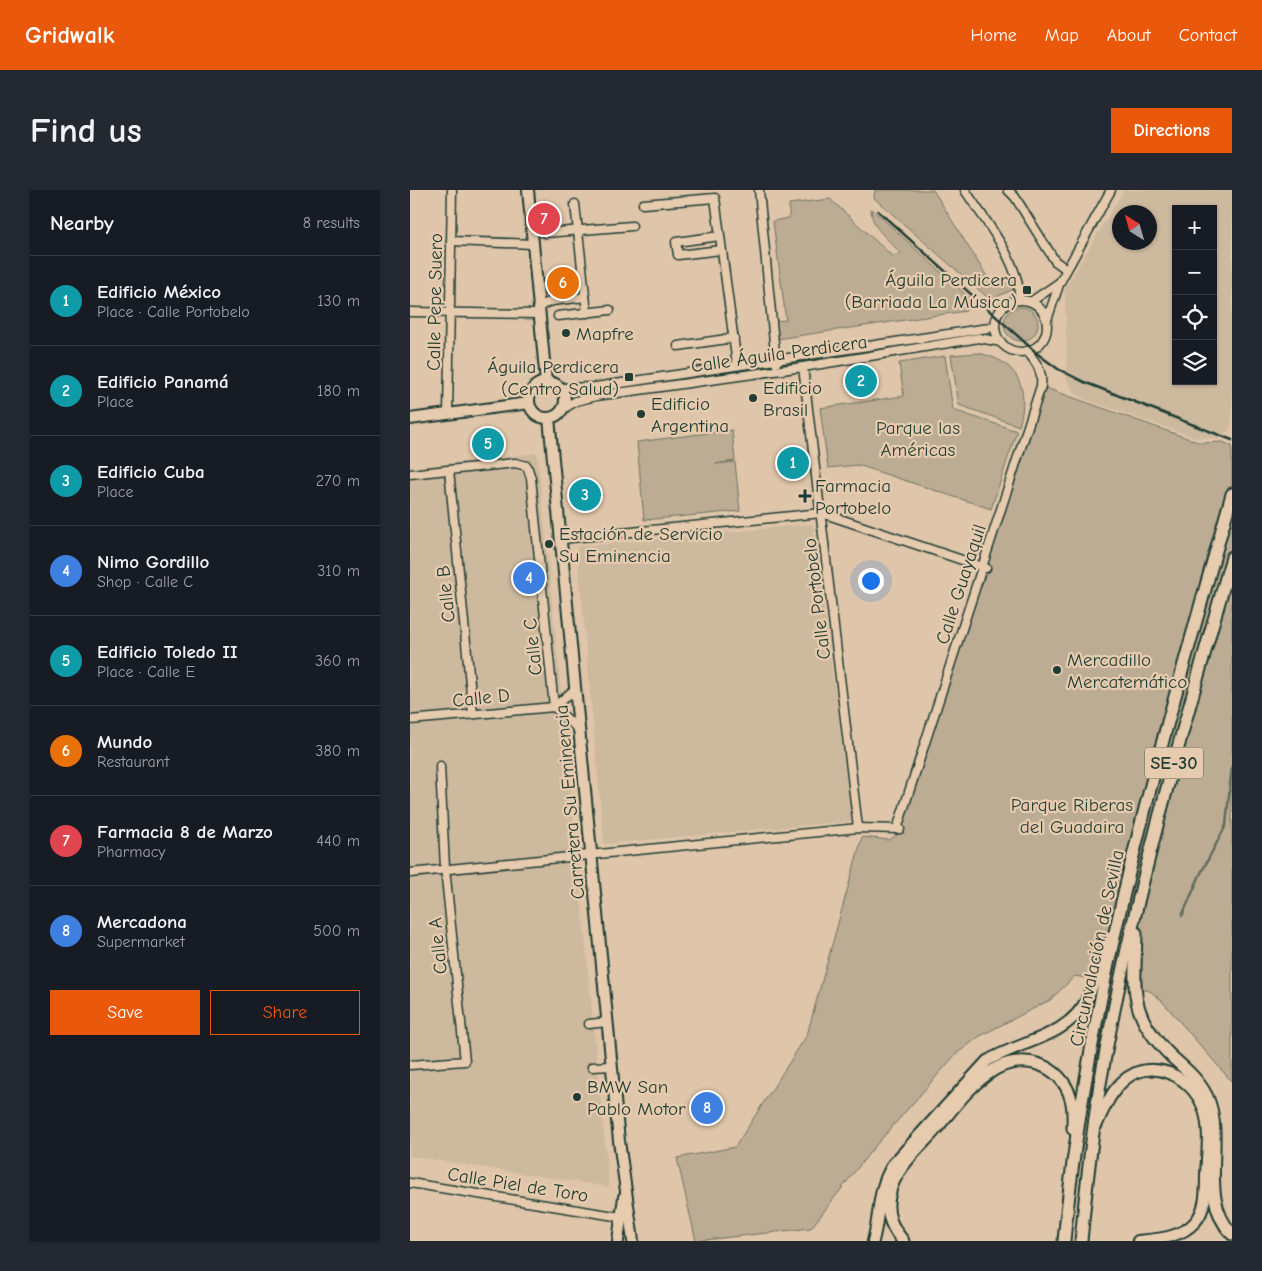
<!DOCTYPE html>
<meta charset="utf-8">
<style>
body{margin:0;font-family:"Comic Neue",sans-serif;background:#242831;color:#f1f3f6}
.controls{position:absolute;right:15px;top:15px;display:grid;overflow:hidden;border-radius:0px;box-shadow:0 1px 4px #0004}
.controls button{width:45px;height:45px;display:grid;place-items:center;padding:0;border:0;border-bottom:1px solid #363941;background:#171b24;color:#f1f3f6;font:25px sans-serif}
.compass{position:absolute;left:702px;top:15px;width:45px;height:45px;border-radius:50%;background:#171b24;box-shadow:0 1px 4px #0004;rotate:323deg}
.you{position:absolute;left:460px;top:390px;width:18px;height:18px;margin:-12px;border:4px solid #fff;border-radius:50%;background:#1a73e8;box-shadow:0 0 0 8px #1a73e833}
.badge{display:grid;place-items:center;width:32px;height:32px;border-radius:50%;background:#ea580c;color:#fff;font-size:16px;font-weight:700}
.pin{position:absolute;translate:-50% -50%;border:2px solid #fff;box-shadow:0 1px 5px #0006}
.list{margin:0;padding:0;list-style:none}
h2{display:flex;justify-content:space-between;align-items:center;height:65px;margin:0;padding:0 20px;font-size:21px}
h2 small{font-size:16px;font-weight:400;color:#9ea1a6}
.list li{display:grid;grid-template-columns:32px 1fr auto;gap:15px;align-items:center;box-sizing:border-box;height:90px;padding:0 20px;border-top:1px solid #363941}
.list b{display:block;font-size:19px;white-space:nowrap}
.list p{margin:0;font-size:16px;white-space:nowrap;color:#9ea1a6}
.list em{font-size:16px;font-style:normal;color:#9ea1a6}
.actions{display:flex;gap:10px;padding:15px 20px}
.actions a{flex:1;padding:11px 0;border:1px solid #ea580c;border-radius:0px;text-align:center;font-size:18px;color:#ea580c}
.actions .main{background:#ea580c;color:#fff}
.icon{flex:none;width:28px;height:28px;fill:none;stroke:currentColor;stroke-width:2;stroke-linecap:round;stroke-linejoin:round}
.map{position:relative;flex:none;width:822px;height:1051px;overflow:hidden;border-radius:0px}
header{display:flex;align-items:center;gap:30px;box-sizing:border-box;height:70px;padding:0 25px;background:#ea580c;color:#fff}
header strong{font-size:24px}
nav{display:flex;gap:28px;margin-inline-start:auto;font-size:18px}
.intro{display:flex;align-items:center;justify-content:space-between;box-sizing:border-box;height:120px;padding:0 30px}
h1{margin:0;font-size:35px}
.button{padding:12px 22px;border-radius:0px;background:#ea580c;color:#fff;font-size:18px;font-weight:700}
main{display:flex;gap:30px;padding:0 30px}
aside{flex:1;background:#171b24;border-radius:0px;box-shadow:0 1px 4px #0004}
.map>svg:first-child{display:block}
.built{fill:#cdb99e;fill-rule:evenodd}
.green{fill:#bcac94;stroke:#6e7464}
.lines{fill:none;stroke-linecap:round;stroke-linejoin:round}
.stream{stroke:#616c5c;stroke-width:2.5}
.minor-casing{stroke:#1f3d34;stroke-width:11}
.major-casing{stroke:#1f3d34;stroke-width:14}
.highway-casing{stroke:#1f3d34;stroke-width:15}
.minor{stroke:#e7cbae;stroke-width:8}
.major{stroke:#e7cbae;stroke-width:10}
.highway{stroke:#e7cbae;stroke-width:11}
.rail{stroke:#1f3d34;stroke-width:2.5}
.poi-dot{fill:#1f3d34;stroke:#e7cbae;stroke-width:2}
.labels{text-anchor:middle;stroke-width:4.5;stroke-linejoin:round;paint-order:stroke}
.shield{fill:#e7cbae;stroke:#5b6859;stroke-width:1}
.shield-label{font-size:18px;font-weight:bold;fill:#1f3d34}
.poi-label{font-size:19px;fill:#1f3d34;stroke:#e7cbae;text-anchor:start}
.street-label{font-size:19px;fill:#1f3d34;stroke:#e7cbae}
.park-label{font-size:19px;fill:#274339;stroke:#e7cbae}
</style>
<header>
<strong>Gridwalk</strong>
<nav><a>Home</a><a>Map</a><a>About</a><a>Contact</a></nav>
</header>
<div class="intro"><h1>Find us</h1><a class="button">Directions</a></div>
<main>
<aside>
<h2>Nearby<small>8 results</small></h2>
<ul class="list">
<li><span class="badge" style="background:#0f9aa8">1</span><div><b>Edificio México</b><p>Place · Calle Portobelo</p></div><em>130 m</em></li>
<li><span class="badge" style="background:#0f9aa8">2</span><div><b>Edificio Panamá</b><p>Place</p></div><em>180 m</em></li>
<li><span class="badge" style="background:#0f9aa8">3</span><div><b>Edificio Cuba</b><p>Place</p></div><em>270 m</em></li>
<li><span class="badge" style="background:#3f7fe0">4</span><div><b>Nimo Gordillo</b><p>Shop · Calle C</p></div><em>310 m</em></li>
<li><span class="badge" style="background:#0f9aa8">5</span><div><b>Edificio Toledo II</b><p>Place · Calle E</p></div><em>360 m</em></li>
<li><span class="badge" style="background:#e8710a">6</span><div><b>Mundo</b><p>Restaurant</p></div><em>380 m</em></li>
<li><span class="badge" style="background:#e0444e">7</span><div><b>Farmacia 8 de Marzo</b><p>Pharmacy</p></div><em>440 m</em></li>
<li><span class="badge" style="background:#3f7fe0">8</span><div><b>Mercadona</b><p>Supermarket</p></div><em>500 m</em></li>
</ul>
<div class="actions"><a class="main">Save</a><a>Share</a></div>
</aside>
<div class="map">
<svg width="822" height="1051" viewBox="0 0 822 1051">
<rect width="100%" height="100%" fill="#dfc5a9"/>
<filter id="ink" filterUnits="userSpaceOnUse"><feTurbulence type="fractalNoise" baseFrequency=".02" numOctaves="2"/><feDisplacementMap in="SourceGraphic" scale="10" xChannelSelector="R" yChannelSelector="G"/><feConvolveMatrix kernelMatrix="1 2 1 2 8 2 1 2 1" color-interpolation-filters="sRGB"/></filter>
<g filter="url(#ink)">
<!-- built -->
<g class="built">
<path d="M714,0H822V232L818,241L807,248H786L674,209L665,203L657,190L655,98ZM766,19H803V191H766ZM740,22V52H710V22Z"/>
<path d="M127,263L157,562L199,997L0,966V278Z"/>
<path d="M403,334L442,631L194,654L167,357Z"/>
</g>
<!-- green -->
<g class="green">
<path d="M465,0H523L581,93L604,87L607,98L588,106L584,113L464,8Z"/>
<path d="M420,9L482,66L491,64C479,49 461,39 461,18L558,107L556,121L366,149L365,131L376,130L363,31L379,28V14Z"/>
<circle cx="611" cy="134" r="17"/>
<path d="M568,163C608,171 620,198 609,236L549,215L541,165Z"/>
<path d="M535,166L543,220L607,241L581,319L448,275L418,278L410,218L494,206L489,173Z"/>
<path d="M636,198L791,253L813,252L822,256V892L751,810L740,801L665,786L640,810L570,846L546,864L460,962L401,1038L286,1051L267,968L325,957L397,845L452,647L479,650L492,642L490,639Z"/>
<path d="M322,240L325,271L305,274L325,272L330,321L234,330L227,252Z"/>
</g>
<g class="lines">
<!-- stream -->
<path class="stream" d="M772,726L790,685L816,635L822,576"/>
<defs>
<g id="minor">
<path d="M349,0L366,173"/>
<path d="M555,0C574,30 612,74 609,110"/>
<path d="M598,0L605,7L645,71L656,79"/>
<path d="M165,14L177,123"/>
<path d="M233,14L305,8L327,175"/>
<path d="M122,36L135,43L222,36"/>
<path d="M310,46L266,52L268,65L311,60"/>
<path d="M41,51L123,54"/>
<circle cx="611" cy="136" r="26"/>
<path d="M622,111L650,92"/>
<path d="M129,116L142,111L175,107"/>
<path d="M0,122L130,124"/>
<path d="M148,126L200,120"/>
<path d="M637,130L650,92L701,0"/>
<path d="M268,156L324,148"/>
<path d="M393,177L448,638"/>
<path d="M151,198L185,197L585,137"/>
<path d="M153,219L166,211L186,206L393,177L569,148L591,152"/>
<path d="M38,224L42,0"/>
<path d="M39,280L63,524"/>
<path d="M0,284L105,273L117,276L121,288L144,517"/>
<path d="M151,349L412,323L576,378"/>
<path d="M144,517L169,540"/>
<path d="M0,530L144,517L165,499"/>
<path d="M487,639L631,196C633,181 626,172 617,161"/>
<path d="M0,683L448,638L490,639"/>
<path d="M179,834L197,832"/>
<path d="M0,875L55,871L35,678L30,576"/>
<path d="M182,877L202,876"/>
<path d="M0,993L211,1027"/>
</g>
<g id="major">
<path d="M118,0L136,192"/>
<circle cx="137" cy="210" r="18"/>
<path d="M139,228L209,951L223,1051"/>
<path d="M0,229L119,213"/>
<path d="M686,936C693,921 700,903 713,891C741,866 781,886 793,917C801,938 797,963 796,985C796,1001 796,1020 785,1032C771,1048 748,1049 728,1051"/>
<path d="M208,1051L214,1007"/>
<path d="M463,1051C471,1021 466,1003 483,974L577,871C612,850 659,848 678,807C687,787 692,766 702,746"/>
</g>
<g id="highway">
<path d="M726,743C725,801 717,824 763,868C777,880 793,894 799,912C814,954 788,1008 822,1044"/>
<path d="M493,1051C482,1038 475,1024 479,1006C483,980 507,960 524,941C541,921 559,895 582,881C611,862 651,873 661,909C664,918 663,930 663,939"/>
<path d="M654,1051C678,796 753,549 822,304"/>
<path d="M671,1051C676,998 682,946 690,894C721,715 772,541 822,367"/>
</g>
</defs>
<!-- minor casing -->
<use href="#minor" class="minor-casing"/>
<!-- major casing -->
<use href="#major" class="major-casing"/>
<!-- highway casing -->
<use href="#highway" class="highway-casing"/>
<!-- minor -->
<use href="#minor" class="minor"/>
<!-- major -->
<use href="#major" class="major"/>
<!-- highway -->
<use href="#highway" class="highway"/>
<!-- rail -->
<path class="rail" d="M468,21L629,165L648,179L674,192L822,250"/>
</g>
</g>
<!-- markers -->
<g class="poi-dot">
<rect x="612" y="95" width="10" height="10" rx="2.5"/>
<circle cx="156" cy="143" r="5"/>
<rect x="214" y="182" width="10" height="10" rx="2.5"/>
<circle cx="343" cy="208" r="5"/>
<circle cx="231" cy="224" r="5"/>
<path d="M392.5 298.5h5v5h5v5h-5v5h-5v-5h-5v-5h5z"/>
<circle cx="139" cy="354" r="5"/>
<circle cx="647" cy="480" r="5"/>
<circle cx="167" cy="907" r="5"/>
</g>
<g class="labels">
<!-- shield labels -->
<rect class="shield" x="735" y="557.5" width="58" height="31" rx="4"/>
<g class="shield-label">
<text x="764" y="579">SE-30</text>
</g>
<!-- poi labels -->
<g class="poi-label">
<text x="607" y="96" text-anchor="end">Águila Perdicera<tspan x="607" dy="22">(Barriada La Música)</tspan></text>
<text x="166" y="150">Mapfre</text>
<text x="209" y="183" text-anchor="end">Águila Perdicera<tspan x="209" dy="22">(Centro Salud)</tspan></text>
<text x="353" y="204">Edificio<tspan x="353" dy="22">Brasil</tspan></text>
<text x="241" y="220">Edificio<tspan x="241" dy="22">Argentina</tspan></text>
<text x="405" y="302">Farmacia<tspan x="405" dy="22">Portobelo</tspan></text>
<text x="149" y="350">Estación de Servicio<tspan x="149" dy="22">Su Eminencia</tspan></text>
<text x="657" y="476">Mercadillo<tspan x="657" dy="22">Mercatemático</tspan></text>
<text x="177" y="903">BMW San<tspan x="177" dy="22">Pablo Motor</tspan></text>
</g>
<!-- street labels -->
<g class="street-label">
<text transform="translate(24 112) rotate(-89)" y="7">Calle Pepe Suero</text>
<text transform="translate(369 163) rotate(-8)" y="7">Calle Águila Perdicera</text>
<text transform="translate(550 394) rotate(-72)" y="7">Calle Guayaquil</text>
<text transform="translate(35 404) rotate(-96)" y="7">Calle B</text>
<text transform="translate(406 409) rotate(-97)" y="7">Calle Portobelo</text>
<text transform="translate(122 457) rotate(-96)" y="7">Calle C</text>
<text transform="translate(71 507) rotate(-6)" y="7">Calle D</text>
<text transform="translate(159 612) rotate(-95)" y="7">Carretera Su Eminencia</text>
<text transform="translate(27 756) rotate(-96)" y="7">Calle A</text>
<text transform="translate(686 758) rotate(-78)" y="7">Circunvalación de Sevilla</text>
<text transform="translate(108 994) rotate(9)" y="7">Calle Piel de Toro</text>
</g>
<!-- park labels -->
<g class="park-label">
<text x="508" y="244">Parque las<tspan x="508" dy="22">Américas</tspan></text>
<text x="662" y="621">Parque Riberas<tspan x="662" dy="22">del Guadaira</tspan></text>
</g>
</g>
</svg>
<div class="controls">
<button>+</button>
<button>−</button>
<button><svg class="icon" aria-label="locate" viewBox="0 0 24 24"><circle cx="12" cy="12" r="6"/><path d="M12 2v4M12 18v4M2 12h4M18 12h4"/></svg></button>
<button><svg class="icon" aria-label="layers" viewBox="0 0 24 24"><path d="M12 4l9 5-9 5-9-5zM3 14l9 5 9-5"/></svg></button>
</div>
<svg class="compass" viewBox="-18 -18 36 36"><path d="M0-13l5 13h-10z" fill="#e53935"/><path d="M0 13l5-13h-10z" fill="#9ea1a6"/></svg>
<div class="you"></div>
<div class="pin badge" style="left:383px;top:273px;background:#0f9aa8">1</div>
<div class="pin badge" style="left:451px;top:191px;background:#0f9aa8">2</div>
<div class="pin badge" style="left:175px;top:305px;background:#0f9aa8">3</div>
<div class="pin badge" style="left:119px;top:388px;background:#3f7fe0">4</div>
<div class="pin badge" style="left:78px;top:254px;background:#0f9aa8">5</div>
<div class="pin badge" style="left:153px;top:93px;background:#e8710a">6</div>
<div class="pin badge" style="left:134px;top:29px;background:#e0444e">7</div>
<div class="pin badge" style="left:297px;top:918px;background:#3f7fe0">8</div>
</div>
</main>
